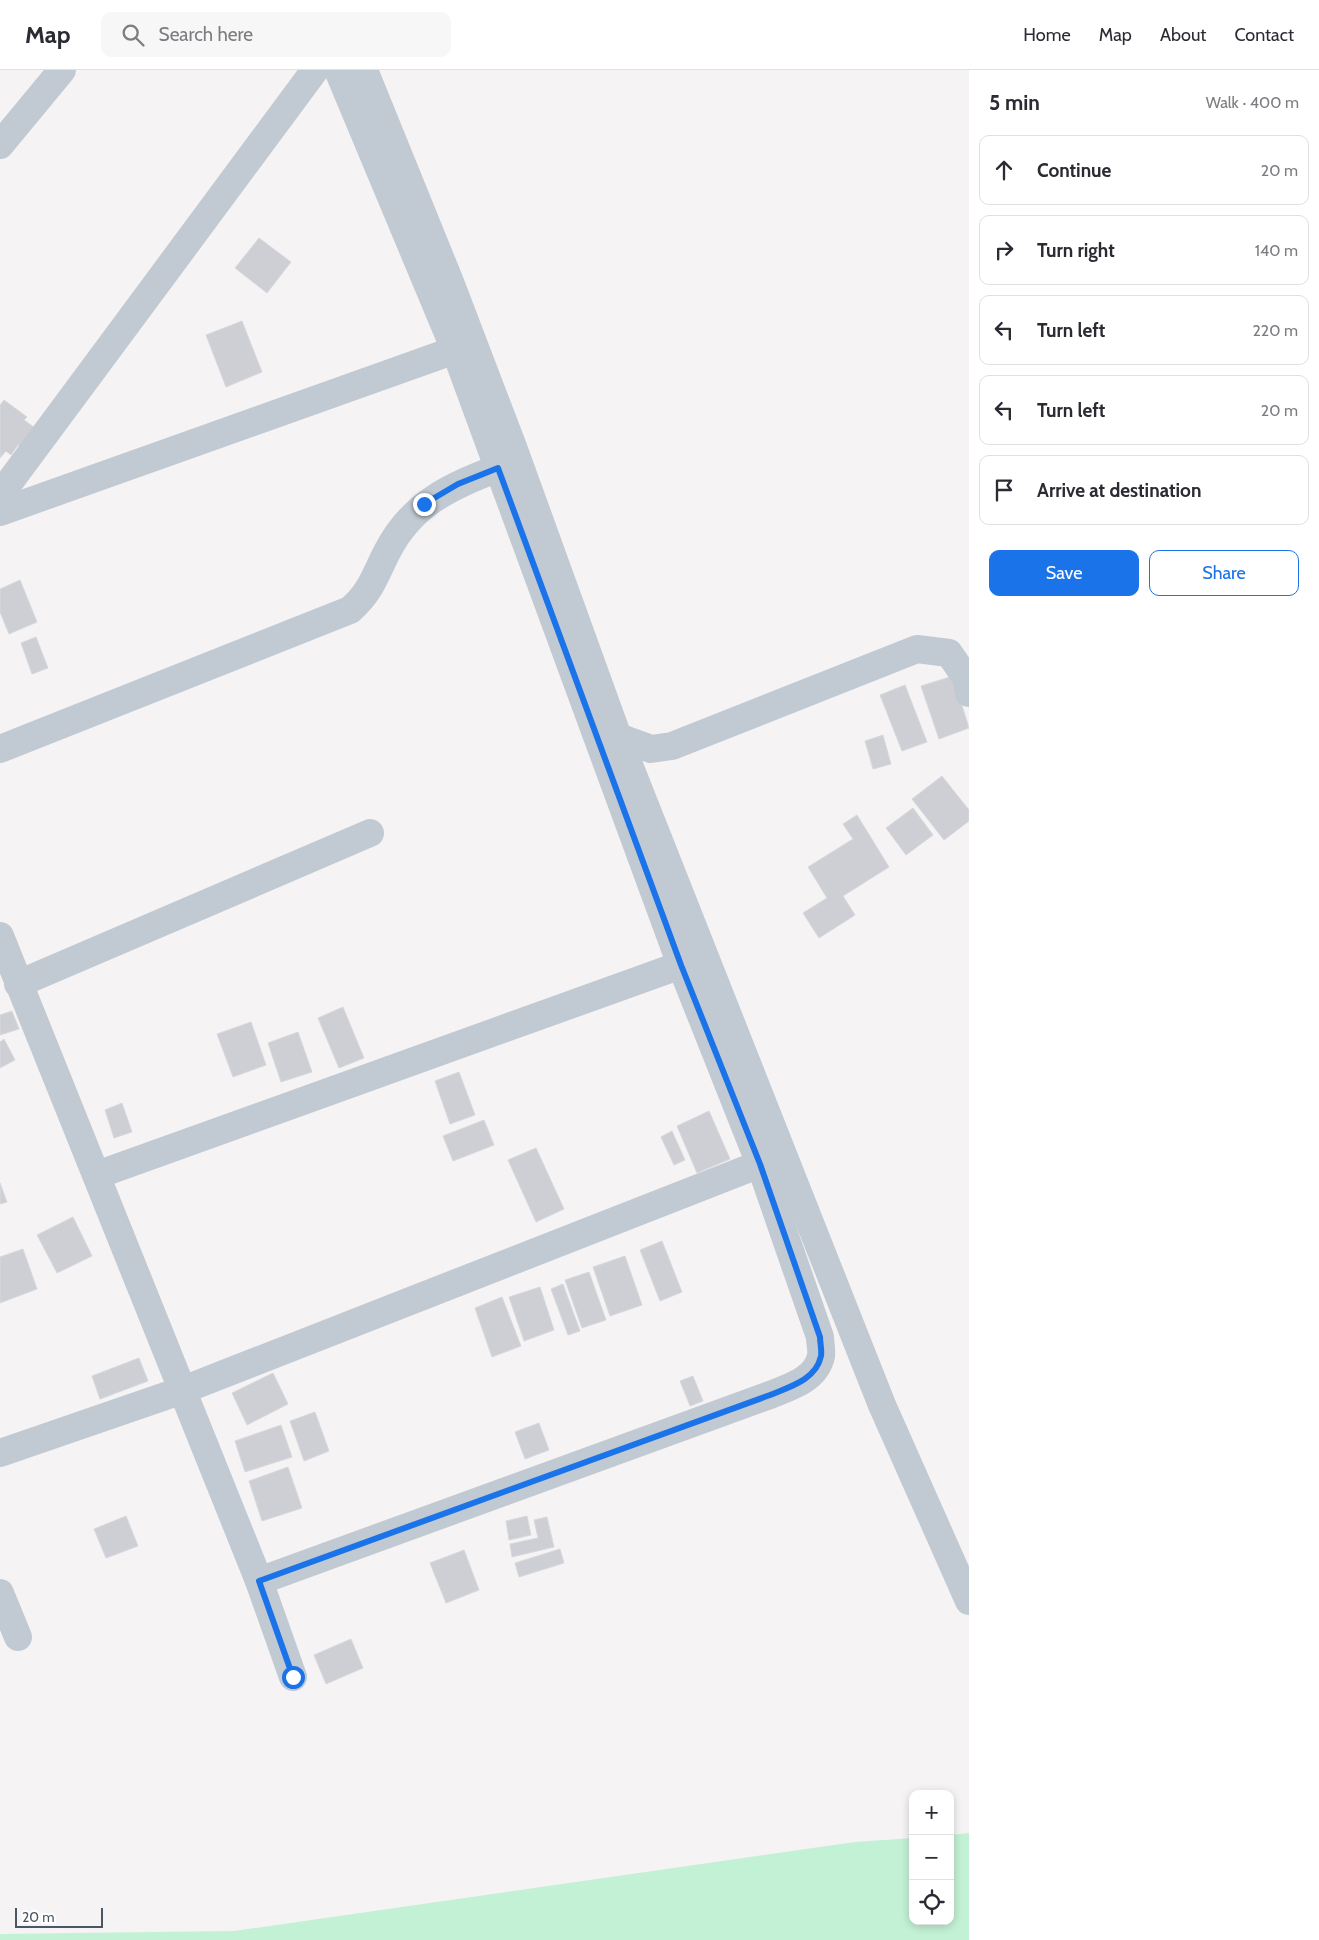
<!DOCTYPE html>
<meta charset="utf-8">
<style>
body{margin:0;font-family:Cabin,sans-serif;background:#f7f7f7;color:#2b2b33}
.controls{position:absolute;right:15px;bottom:15px;display:grid;overflow:hidden;border-radius:10px;box-shadow:0 2px 8px #0003}
.controls button{width:45px;height:45px;display:grid;place-items:center;padding:0;border:0;border-bottom:1px solid #e1e1e2;background:#fff;color:#2b2b33;font:25px sans-serif}
.scale{position:absolute;left:15px;bottom:12px;width:88px;box-sizing:border-box;padding-left:5px;border:2px solid #4a5661;border-top:0;font-size:14px;line-height:18px;white-space:nowrap;color:#4a5661;-webkit-text-stroke:4px #fff;paint-order:stroke}
.stop{position:absolute;width:15px;height:15px;margin:-11px;border:4px solid #1a73e8;border-radius:50%;background:#fff}
.stop.end{background:#1a73e8;border-color:#fff;box-shadow:0 1px 5px #0008}
.list{margin:0;padding:0;list-style:none}
h2{display:flex;justify-content:space-between;align-items:center;height:65px;margin:0;padding:0 20px;font-size:21px}
h2 small{font-size:16px;font-weight:400;color:#7c7c81}
.list li{display:grid;grid-template-columns:32px 1fr auto;gap:15px;align-items:center;box-sizing:border-box;height:70px;margin:0 10px 10px;padding:0 10px;border:1px solid #e1e1e2;border-radius:10px}
.list b{display:block;font-size:19px;white-space:nowrap}
.list em{font-size:16px;font-style:normal;color:#7c7c81}
.actions{display:flex;gap:10px;padding:15px 20px}
.actions a{flex:1;padding:11px 0;border:1px solid #1a73e8;border-radius:10px;text-align:center;font-size:18px;color:#1a73e8}
.actions .main{background:#1a73e8;color:#fff}
.icon{flex:none;width:28px;height:28px;fill:none;stroke:currentColor;stroke-width:2;stroke-linecap:round;stroke-linejoin:round}
.map{position:relative;flex:none;width:969px;height:1870px;overflow:hidden}
header{display:flex;align-items:center;gap:30px;box-sizing:border-box;height:70px;padding:0 25px;background:#fff;border-bottom:1px solid #e1e1e2}
header strong{font-size:24px}
nav{display:flex;gap:28px;margin-inline-start:auto;font-size:18px}
.search{width:350px;height:45px;background:#f7f7f7;display:flex;align-items:center;gap:12px;box-sizing:border-box;padding:0 18px;border-radius:10px;color:#7c7c81;font-size:19px}
main{display:flex}
aside{flex:1;background:#fff}
.map>svg:first-child{display:block}
.green{fill:#c3f1d5}
.building{fill:#cdcfd5;stroke:#d7d9de}
.lines{fill:none;stroke-linecap:round;stroke-linejoin:round}
.minor{stroke:#c1cad2;stroke-width:28}
.route{stroke:#1a73e8;stroke-width:6}
</style>
<header>
<strong>Map</strong>
<div class="search"><svg class="icon" aria-label="search" viewBox="0 0 24 24"><circle cx="10" cy="10" r="6"/><path d="M15 15l6 6"/></svg>Search here</div>
<nav><a>Home</a><a>Map</a><a>About</a><a>Contact</a></nav>
</header>
<main>
<div class="map">
<svg width="969" height="1870" viewBox="0 0 969 1870">
<rect width="100%" height="100%" fill="#f5f3f3"/>
<!-- green -->
<path class="green" d="M969,1763V1870H0V1864L234,1861L855,1772L913,1768V1851H950V1765Z"/>
<!-- building -->
<g class="building">
<path d="M259,168L291,192L267,223L235,198Z"/>
<path d="M242,251L262,302L226,317L206,265Z"/>
<path d="M4,330L27,347L24,350L42,363L28,382L18,375L11,385L6,381L0,388V335Z"/>
<path d="M20,510L37,552L9,564L0,542V519Z"/>
<path d="M36,567L48,598L32,604L21,573Z"/>
<path d="M953,606L969,658L939,669L921,616Z"/>
<path d="M905,615L927,672L902,681L880,625Z"/>
<path d="M883,665L891,694L873,699L865,671Z"/>
<path d="M942,706L969,740V751L944,770L912,729Z"/>
<path d="M913,738L933,765L906,785L886,758Z"/>
<path d="M857,745L889,797L843,826L855,845L819,868L803,843L827,828L808,797L853,769L843,754Z"/>
<path d="M343,937L364,988L339,998L318,948Z"/>
<path d="M12,941L19,959L0,965V945Z"/>
<path d="M251,952L266,995L233,1007L217,964Z"/>
<path d="M298,962L312,1002L281,1012L268,973Z"/>
<path d="M4,969L15,990L0,998V972Z"/>
<path d="M459,1002L475,1045L450,1054L435,1011Z"/>
<path d="M122,1033L132,1062L114,1068L105,1040Z"/>
<path d="M709,1041L730,1089L697,1103L677,1056Z"/>
<path d="M484,1050L494,1075L453,1091L443,1066Z"/>
<path d="M672,1061L685,1090L674,1095L661,1067Z"/>
<path d="M536,1078L564,1139L536,1152L508,1090Z"/>
<path d="M0,1113L7,1132L0,1134Z"/>
<path d="M73,1147L92,1186L57,1203L37,1165Z"/>
<path d="M662,1171L682,1222L660,1231L640,1180Z"/>
<path d="M23,1179L37,1219L0,1233V1187Z"/>
<path d="M625,1186L642,1235L610,1246L593,1197Z"/>
<path d="M589,1202L606,1250L582,1258L565,1210Z"/>
<path d="M563,1214L580,1261L568,1265L551,1219Z"/>
<path d="M540,1217L554,1260L524,1271L509,1227Z"/>
<path d="M502,1227L521,1276L492,1287L475,1238Z"/>
<path d="M139,1288L148,1311L100,1329L92,1306Z"/>
<path d="M273,1303L288,1334L247,1355L232,1323Z"/>
<path d="M693,1306L703,1331L690,1336L680,1311Z"/>
<path d="M315,1342L329,1381L304,1391L290,1351Z"/>
<path d="M539,1353L549,1380L525,1389L515,1362Z"/>
<path d="M281,1355L292,1387L245,1402L235,1371Z"/>
<path d="M288,1397L302,1438L262,1451L249,1411Z"/>
<path d="M126,1446L138,1476L106,1488L94,1459Z"/>
<path d="M527,1446L531,1465L509,1470L506,1451Z"/>
<path d="M547,1447L554,1477L512,1487L510,1474L538,1468L534,1450Z"/>
<path d="M560,1479L564,1493L519,1507L515,1493Z"/>
<path d="M464,1480L479,1520L446,1533L430,1493Z"/>
<path d="M351,1569L363,1598L326,1614L314,1585Z"/>
</g>
<g class="lines">
<!-- minor -->
<g class="minor">
<path d="M364,0L450,212L513,377L618,667L882,1335L969,1531"/>
<path d="M0,75L62,0"/>
<path d="M0,425L315,0"/>
<path d="M0,442L455,280"/>
<path d="M618,667L651,679L672,676L917,579L949,583L966,608L969,623"/>
<path d="M0,679L350,540C371,522 375,505 387,482C412,433 450,417 498,398"/>
<path d="M0,866L259,1511L293,1607"/>
<path d="M18,914L370,763"/>
<path d="M97,1105L681,895"/>
<path d="M0,1383L183,1320L760,1094"/>
<path d="M259,1511L770,1325C789,1317 816,1310 821,1286C822,1280 820,1273 820,1267L760,1094L681,895L455,280L338,0"/>
<path d="M0,1523L18,1567"/>
</g>
</g>
<g class="lines">
<!-- route -->
<path class="route" d="M293,1607L259,1511L770,1325C789,1317 816,1310 821,1286C822,1280 820,1273 820,1267L760,1094L681,895L498,398L458,414L424,434"/>
</g>
</svg>
<div class="controls">
<button>+</button>
<button>−</button>
<button><svg class="icon" aria-label="locate" viewBox="0 0 24 24"><circle cx="12" cy="12" r="6"/><path d="M12 2v4M12 18v4M2 12h4M18 12h4"/></svg></button>
</div>
<div class="scale">20 m</div>
<div class="stop" style="left:293px;top:1607px"></div>
<div class="stop end" style="left:424px;top:434px"></div>
</div>
<aside>
<h2>5 min<small>Walk · 400 m</small></h2>
<ul class="list">
<li><svg class="icon" aria-label="ahead" viewBox="0 0 24 24"><path d="M12 20V5M6 11l6-6 6 6"/></svg><div><b>Continue</b></div><em>20 m</em></li>
<li><svg class="icon" aria-label="right" viewBox="0 0 24 24"><path d="M7 20v-9h11M14 6l5 5-5 5"/></svg><div><b>Turn right</b></div><em>140 m</em></li>
<li><svg class="icon" aria-label="left" viewBox="0 0 24 24"><path d="M17 20v-9H6M10 6l-5 5 5 5"/></svg><div><b>Turn left</b></div><em>220 m</em></li>
<li><svg class="icon" aria-label="left" viewBox="0 0 24 24"><path d="M17 20v-9H6M10 6l-5 5 5 5"/></svg><div><b>Turn left</b></div><em>20 m</em></li>
<li><svg class="icon" aria-label="arrive" viewBox="0 0 24 24"><path d="M6 21V4h12l-3 4 3 4H6"/></svg><div><b>Arrive at destination</b></div></li>
</ul>
<div class="actions"><a class="main">Save</a><a>Share</a></div>
</aside>
</main>
